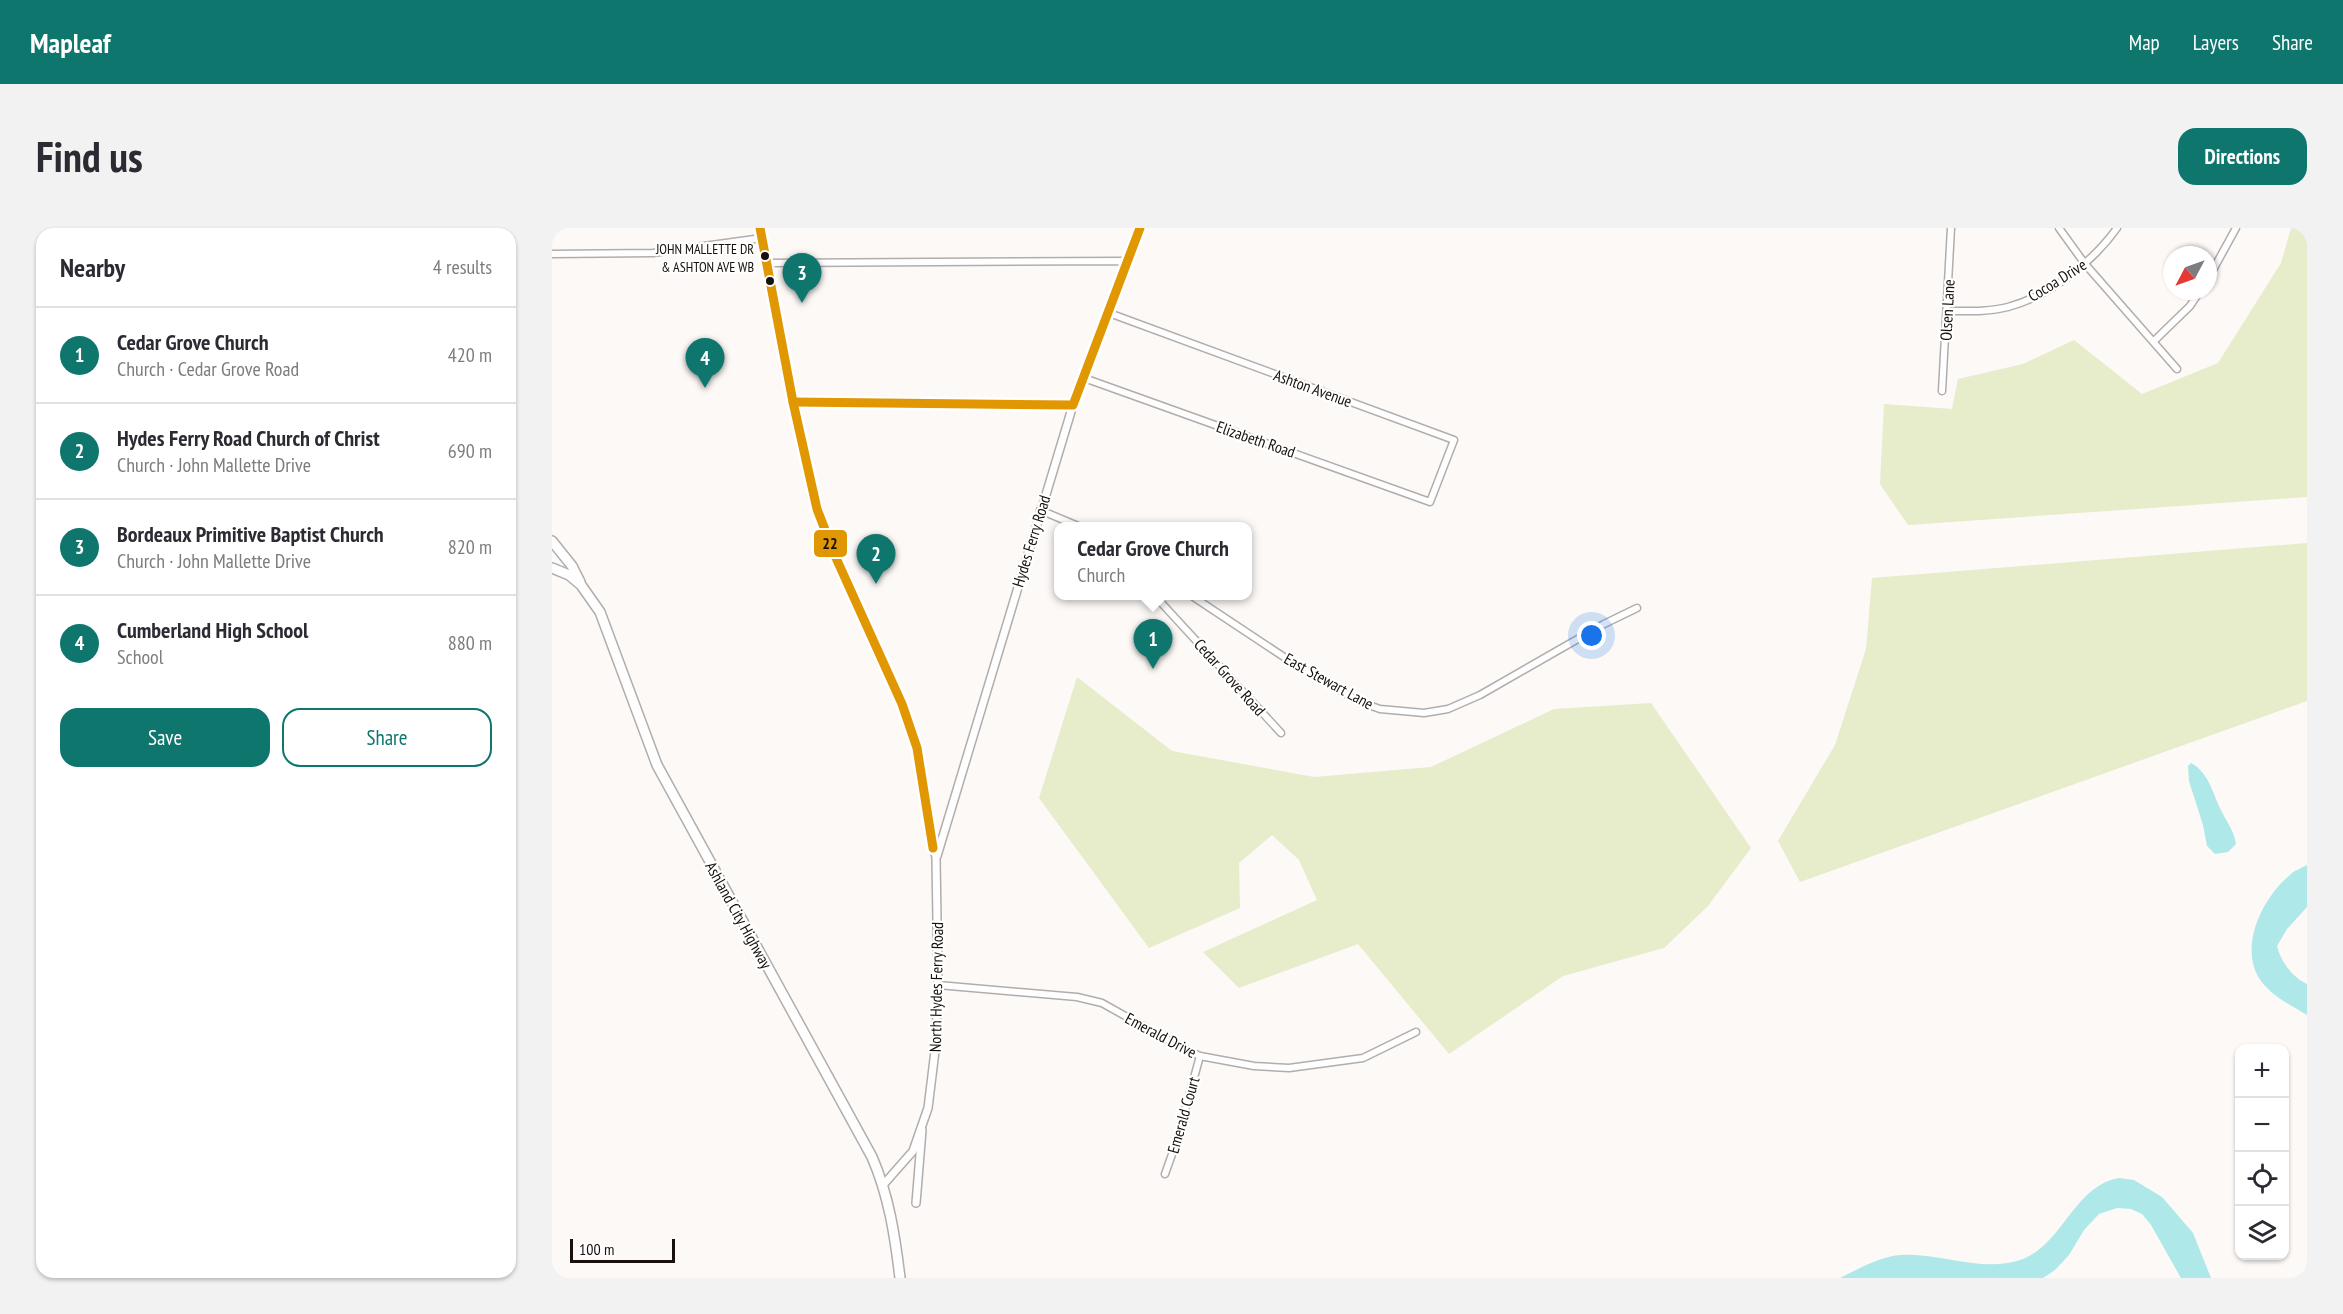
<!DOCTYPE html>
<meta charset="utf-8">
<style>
body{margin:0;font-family:"PT Sans Narrow",sans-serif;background:#f2f2f3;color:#2b2b33}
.controls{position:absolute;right:18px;bottom:18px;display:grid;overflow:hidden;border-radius:12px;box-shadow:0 2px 4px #0004}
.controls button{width:54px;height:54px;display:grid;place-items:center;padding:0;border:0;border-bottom:2px solid #e1e1e2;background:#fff;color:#2b2b33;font:30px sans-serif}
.compass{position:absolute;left:1611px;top:18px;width:54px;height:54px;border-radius:50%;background:#fff;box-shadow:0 2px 4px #0004;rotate:229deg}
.scale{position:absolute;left:18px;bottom:15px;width:105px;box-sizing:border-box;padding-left:6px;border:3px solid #17100c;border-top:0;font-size:16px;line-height:21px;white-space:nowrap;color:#17100c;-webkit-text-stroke:4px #fff;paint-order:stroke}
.you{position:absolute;left:1040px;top:408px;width:21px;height:21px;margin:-15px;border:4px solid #fff;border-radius:50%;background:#1a73e8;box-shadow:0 0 0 9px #1a73e833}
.badge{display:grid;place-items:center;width:39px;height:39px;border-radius:50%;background:#0f766e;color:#fff;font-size:20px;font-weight:700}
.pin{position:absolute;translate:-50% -50px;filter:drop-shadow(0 2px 3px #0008)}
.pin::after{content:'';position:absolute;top:32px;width:21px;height:18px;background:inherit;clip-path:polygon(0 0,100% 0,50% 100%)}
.popup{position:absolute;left:502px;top:294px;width:198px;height:78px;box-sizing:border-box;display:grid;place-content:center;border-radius:12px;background:#fff;filter:drop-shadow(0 2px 4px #0005);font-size:20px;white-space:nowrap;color:#7c7c81}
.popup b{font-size:22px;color:#2b2b33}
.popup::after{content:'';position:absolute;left:50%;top:100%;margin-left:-12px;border:12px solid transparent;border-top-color:#fff}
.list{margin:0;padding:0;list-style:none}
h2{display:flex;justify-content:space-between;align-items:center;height:78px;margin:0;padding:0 24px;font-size:26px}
h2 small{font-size:20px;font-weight:400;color:#7c7c81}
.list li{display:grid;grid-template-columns:39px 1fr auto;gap:18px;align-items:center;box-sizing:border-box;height:96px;padding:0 24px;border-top:2px solid #e1e1e2}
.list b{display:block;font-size:22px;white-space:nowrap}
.list p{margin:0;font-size:20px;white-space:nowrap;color:#7c7c81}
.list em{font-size:20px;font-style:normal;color:#7c7c81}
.actions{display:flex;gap:12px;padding:18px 24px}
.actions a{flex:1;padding:14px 0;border:2px solid #0f766e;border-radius:18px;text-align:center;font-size:21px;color:#0f766e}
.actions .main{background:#0f766e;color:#fff}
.icon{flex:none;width:33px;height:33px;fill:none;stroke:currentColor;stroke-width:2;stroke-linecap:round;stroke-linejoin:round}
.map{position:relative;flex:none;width:1755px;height:1050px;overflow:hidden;border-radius:18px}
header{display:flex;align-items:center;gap:36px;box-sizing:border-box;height:84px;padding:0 30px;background:#0f766e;color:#fff}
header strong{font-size:28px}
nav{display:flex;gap:33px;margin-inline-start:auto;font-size:21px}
.intro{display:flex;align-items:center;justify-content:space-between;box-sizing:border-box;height:144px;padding:0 36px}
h1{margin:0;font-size:42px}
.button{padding:15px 27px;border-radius:18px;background:#0f766e;color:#fff;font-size:21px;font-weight:700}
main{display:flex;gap:36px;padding:0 36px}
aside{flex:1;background:#fff;border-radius:18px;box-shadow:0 2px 4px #0004}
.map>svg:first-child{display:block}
.green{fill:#e7ecca}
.water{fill:#aee8e8}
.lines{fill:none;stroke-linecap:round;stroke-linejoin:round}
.minor-casing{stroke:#b2adab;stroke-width:9}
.tertiary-casing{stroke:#b2adab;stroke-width:10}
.primary-casing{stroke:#b2adab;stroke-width:12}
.minor{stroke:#fffefe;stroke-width:6}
.tertiary{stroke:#fffefe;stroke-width:7}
.primary{stroke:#fffefe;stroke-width:9}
.bus-1-casing{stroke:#fff;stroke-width:14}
.bus-1{stroke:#e19701;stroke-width:9}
.bus-dot{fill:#17100c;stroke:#fff;stroke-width:2}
.labels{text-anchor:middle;stroke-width:4.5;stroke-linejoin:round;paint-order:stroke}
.bus-label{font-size:14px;fill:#17100c;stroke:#fff;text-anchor:end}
.street-label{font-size:16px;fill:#17100c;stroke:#fff}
.line-badge{stroke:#fff;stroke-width:2}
.pale-badge-label{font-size:16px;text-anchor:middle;font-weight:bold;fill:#111}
</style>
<header>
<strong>Mapleaf</strong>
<nav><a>Map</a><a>Layers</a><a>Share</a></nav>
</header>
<div class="intro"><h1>Find us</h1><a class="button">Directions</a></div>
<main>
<aside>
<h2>Nearby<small>4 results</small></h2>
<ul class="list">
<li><span class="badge">1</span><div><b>Cedar Grove Church</b><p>Church · Cedar Grove Road</p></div><em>420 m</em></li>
<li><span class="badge">2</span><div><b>Hydes Ferry Road Church of Christ</b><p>Church · John Mallette Drive</p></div><em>690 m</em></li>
<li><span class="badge">3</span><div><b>Bordeaux Primitive Baptist Church</b><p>Church · John Mallette Drive</p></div><em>820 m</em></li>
<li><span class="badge">4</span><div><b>Cumberland High School</b><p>School</p></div><em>880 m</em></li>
</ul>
<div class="actions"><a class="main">Save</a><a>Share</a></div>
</aside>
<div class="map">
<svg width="1755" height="1050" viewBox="0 0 1755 1050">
<rect width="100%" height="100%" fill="#fcf9f7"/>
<!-- green -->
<g class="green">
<path d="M1739,0H1755V269L1356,297L1328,256L1332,176L1400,181L1406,151L1471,136L1522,112L1590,166L1666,135L1729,35Z"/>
<path d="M1755,315V473L1248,654L1226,613L1283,517L1314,421L1320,350Z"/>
<path d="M525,449L620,523L762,549L879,539L1002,481L1099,475L1199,620L1156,678L1112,720L1011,748L897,826L806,716L687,760L651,724L765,672L747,632L720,607L687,635L688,680L597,720L487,570Z"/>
</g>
<!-- water -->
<g class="water">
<path d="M1639,535C1658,545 1661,568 1671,586C1676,596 1682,603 1684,616L1676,624L1663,626L1655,618L1651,597L1637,553L1636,538Z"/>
<path d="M1755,637V679L1735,701L1725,718C1729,734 1740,749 1755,756V787C1738,777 1718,767 1707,750C1687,717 1711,669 1739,646C1743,642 1750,640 1755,637Z"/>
<path d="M1567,950L1582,952L1610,969L1641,1005L1659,1050H1629L1599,997L1590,986L1579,981L1565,980L1547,986L1532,1002L1517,1027L1503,1042L1491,1050H1288C1306,1041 1327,1029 1348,1027C1388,1024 1431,1046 1471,1031C1512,1014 1522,958 1567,950Z"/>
</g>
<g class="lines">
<defs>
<g id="minor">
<path d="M1507,0L1533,36L1625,141"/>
<path d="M0,26L101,25L210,10"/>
<path d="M216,35L570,33L574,36"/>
<path d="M1656,51L1684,0"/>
<path d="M1395,83C1416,83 1436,84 1456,79C1497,68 1541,34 1565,0"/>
<path d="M1602,113L1638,78L1648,63"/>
<path d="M532,150L878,274L902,212L557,85"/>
<path d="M1390,163L1399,0"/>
<path d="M241,174L521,177"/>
<path d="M488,282L526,298"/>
<path d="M603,368L729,505"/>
<path d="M640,368L738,433L808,474L828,481L872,485L896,481L928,467L1052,396L1085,380"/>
<path d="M386,757L525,769L550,775L625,817L648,828L702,838L737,840L811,830L864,804"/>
<path d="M613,946L624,915L648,828"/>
</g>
<g id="tertiary">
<path d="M208,0L241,174L265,281L284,330L350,476L365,520L384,630L386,757L384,815L376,880L361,923L332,956"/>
<path d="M385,628L521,177L588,0"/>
<path d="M364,975L370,902"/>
</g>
<g id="primary">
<path d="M0,313L20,338L28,354"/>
<path d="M0,340L17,347L29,357L48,384L105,537L320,929C337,968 343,1008 348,1050"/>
</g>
</defs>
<!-- minor casing -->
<use href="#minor" class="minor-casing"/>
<!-- tertiary casing -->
<use href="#tertiary" class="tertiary-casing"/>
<!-- primary casing -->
<use href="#primary" class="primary-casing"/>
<!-- minor -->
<use href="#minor" class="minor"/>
<!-- tertiary -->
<use href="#tertiary" class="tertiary"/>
<!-- primary -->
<use href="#primary" class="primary"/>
<defs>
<g id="bus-1">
<path d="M208,0L241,174L265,281L284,330L350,476L365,520L381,620"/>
<path d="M241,174L521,177L588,0"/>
</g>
</defs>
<!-- bus-1 casing -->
<use href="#bus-1" class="bus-1-casing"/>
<!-- bus-1 -->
<use href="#bus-1" class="bus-1"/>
</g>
<!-- markers -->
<g class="bus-dot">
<circle cx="213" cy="28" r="5"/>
<circle cx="218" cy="53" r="5"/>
</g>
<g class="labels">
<!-- bus labels -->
<g class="bus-label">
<text x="202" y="26">JOHN MALLETTE DR<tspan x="202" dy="18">&amp; ASHTON AVE WB</tspan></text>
</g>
<!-- street labels -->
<g class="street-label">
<text transform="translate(1505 52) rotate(-32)" y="6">Cocoa Drive</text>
<text transform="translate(1395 82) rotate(-87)" y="6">Olsen Lane</text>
<text transform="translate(761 160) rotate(20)" y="6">Ashton Avenue</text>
<text transform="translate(704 211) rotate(19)" y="6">Elizabeth Road</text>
<text transform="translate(479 313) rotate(-73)" y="6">Hydes Ferry Road</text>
<text transform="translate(678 449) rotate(48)" y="6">Cedar Grove Road</text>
<text transform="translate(777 453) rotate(29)" y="6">East Stewart Lane</text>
<text transform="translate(187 687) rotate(61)" y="6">Ashland City Highway</text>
<text transform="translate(384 759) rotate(-89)" y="6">North Hydes Ferry Road</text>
<text transform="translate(609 807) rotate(28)" y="6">Emerald Drive</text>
<text transform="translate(631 887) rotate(-74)" y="6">Emerald Court</text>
</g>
</g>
<rect class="line-badge" x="261" y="301" width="35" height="29" rx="6" fill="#e19701"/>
<g class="pale-badge-label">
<text x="278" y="321">22</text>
</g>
</svg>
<div class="controls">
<button>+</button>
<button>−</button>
<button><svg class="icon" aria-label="locate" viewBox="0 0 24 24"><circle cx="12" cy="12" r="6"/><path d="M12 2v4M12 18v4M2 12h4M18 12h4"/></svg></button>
<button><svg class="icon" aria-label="layers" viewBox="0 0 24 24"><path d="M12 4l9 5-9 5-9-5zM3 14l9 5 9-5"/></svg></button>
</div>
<svg class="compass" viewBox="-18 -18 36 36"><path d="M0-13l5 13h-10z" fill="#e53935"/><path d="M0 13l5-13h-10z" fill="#7c7c81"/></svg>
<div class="scale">100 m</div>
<div class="you"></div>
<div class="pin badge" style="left:601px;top:441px">1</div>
<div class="popup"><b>Cedar Grove Church</b>Church</div>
<div class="pin badge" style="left:324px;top:356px">2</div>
<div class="pin badge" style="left:250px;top:75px">3</div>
<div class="pin badge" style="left:153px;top:160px">4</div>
</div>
</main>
